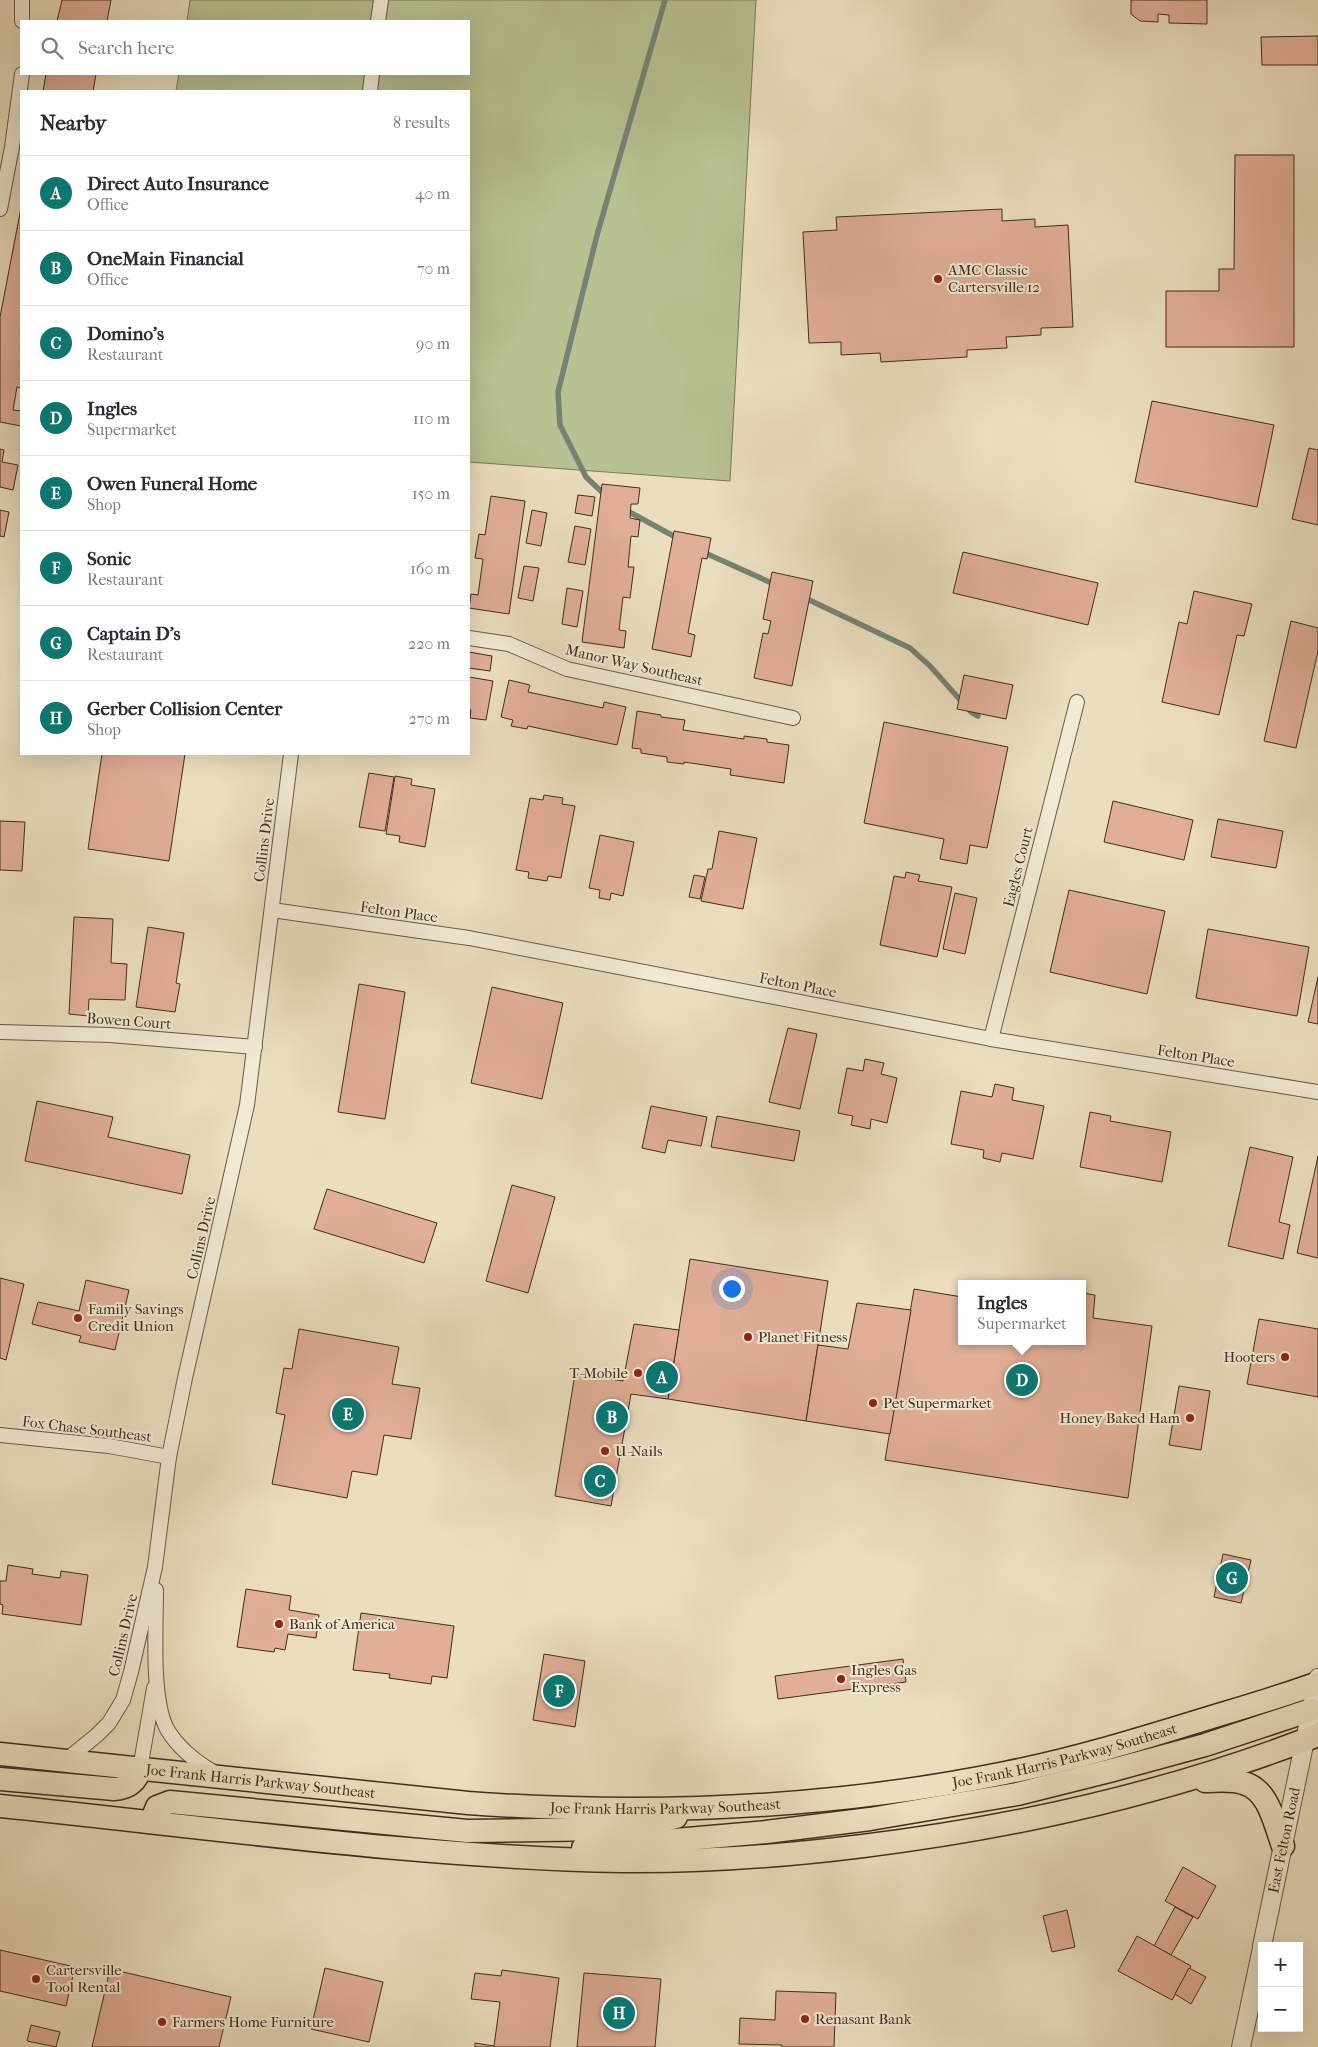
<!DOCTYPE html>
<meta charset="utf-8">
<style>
body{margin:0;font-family:"IM FELL French Canon",serif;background:#f7f7f7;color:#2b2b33}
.controls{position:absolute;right:15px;bottom:15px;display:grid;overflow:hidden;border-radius:0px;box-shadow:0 5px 20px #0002}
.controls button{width:45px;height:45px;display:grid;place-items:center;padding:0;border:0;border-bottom:1px solid #e1e1e2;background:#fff;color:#2b2b33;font:25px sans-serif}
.you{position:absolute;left:731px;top:1288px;width:18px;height:18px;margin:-12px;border:4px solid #fff;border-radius:50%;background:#1a73e8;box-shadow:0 0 0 8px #1a73e833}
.badge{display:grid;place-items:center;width:32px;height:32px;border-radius:50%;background:#0f766e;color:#fff;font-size:16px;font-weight:700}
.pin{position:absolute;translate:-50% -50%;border:2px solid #fff;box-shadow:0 1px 5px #0006}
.popup{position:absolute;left:958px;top:1280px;width:128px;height:65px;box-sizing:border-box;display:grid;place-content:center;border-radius:0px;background:#fff;filter:drop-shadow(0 1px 4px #0005);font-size:16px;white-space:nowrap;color:#7c7c81}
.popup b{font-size:19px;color:#2b2b33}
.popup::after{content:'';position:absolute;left:50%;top:100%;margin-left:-10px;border:10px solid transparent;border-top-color:#fff}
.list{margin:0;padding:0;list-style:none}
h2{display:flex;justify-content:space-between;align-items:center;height:65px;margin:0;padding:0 20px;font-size:21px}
h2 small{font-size:16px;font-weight:400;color:#7c7c81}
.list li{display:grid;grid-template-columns:32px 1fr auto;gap:15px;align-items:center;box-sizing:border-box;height:75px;padding:0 20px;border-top:1px solid #e1e1e2}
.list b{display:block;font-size:19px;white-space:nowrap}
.list p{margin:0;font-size:16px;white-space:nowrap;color:#7c7c81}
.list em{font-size:16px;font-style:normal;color:#7c7c81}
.icon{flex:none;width:28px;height:28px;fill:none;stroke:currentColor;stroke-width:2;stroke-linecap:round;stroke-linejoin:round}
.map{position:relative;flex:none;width:1318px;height:2047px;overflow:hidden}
.search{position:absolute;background:#fff;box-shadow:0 5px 20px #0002;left:20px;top:20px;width:450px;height:55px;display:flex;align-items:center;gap:12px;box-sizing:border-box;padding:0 18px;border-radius:0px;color:#7c7c81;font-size:19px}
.panel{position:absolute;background:#fff;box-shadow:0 5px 20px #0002;left:20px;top:90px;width:450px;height:665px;border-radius:0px}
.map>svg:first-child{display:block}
.green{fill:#b8c191;stroke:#7c7758}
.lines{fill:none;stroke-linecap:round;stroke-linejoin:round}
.stream{stroke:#758374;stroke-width:5.5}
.building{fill:#e1af98;stroke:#402d1f}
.minor-casing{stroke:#6b5947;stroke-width:16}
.tertiary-casing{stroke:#6b5947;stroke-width:20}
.primary-casing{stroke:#402d1f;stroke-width:25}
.minor{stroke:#f2ead5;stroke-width:14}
.tertiary{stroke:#f2ead5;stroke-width:18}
.primary{stroke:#ebdebe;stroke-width:22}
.poi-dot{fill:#8f2418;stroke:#f2ead5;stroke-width:2}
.labels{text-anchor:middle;stroke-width:4;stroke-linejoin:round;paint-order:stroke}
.poi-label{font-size:15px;fill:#402d1f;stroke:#f2ead5;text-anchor:start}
.street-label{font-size:15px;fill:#402d1f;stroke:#f2ead5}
</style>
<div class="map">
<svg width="1318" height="2047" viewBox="0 0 1318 2047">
<rect width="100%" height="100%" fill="#ebdebe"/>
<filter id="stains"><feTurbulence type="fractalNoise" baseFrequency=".004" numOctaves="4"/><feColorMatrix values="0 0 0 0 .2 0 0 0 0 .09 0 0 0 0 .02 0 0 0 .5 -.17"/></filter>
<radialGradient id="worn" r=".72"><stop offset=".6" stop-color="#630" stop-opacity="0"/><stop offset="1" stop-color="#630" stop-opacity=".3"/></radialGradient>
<!-- green -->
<path class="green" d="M190,0H756L730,481L469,462V91H176L179,74H469V21H187Z"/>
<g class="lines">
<!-- stream -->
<g class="stream">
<path d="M606,496L586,477L560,425L558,392L597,235L665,0"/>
<path d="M624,509L679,539"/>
<path d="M703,552L776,585"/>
<path d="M803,597L910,648L930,666L971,712L978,716"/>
</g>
</g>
<!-- building -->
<g class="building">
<path d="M62,0H111L107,21H57Z"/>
<path d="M1131,0H1207V24L1169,23V15L1158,14V22L1140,21L1131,14Z"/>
<path d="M1318,36V65H1262L1261,37Z"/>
<path d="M46,74H96L93,91H43Z"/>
<path d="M1235,155H1294V347H1166V291H1219V269H1234Z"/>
<path d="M21,208V388L17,387L13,410L21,411V426L0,422V317Z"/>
<path d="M1002,209V221L1035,219V227L1068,225L1073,327L1041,328V335L1006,337L1007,348L967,350V357L881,362L880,353L841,355V342L809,343L803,232L837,230L836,217Z"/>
<path d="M1152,401L1274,425L1257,507L1135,482Z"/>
<path d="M1309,448L1318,450V525L1292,519Z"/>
<path d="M0,449L4,450L2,462L18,465L13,490L0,487Z"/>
<path d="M602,484L640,488L638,504H631L630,518L640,520L638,537L631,536L628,567H634L630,598L623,597L619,630L626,631L624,648L582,642Z"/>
<path d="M578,495L595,497L592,516L575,513Z"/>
<path d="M491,496L525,501L509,614L469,608L471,594L478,595L483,559L475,558L479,534L485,535Z"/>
<path d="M0,510L9,512L4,537L0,536Z"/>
<path d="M532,510L547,513L541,546L526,543Z"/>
<path d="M575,526L591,529L585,565L568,562Z"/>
<path d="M674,531L711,538L707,559L702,558L688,633L695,635L691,657L652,649Z"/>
<path d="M963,552L1098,583L1088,625L953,593Z"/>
<path d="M524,566L539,568L533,601L518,598Z"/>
<path d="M772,572L813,581L792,686L754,678L763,633L768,634L771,621L763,619Z"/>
<path d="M567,588L583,591L577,627L562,624Z"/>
<path d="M1194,591L1252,604L1244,636L1237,635L1219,715L1162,702L1179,622L1187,624Z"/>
<path d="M1291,621L1318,628V651L1296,748L1264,741Z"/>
<path d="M469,652L492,656L490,671L469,668Z"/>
<path d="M964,675L1013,685L1006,719L957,709Z"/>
<path d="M469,677L493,681L486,720L470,718L471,710H469Z"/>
<path d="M509,680L530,685L528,692L603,708L604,702L626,707L617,745L528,726L527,729L511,726L513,720L501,717Z"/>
<path d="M637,711L661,715V717L685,720L683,730L744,739V736L767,739V742L789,745L784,783L730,775L731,769L684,762V764L667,762V757L641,753V749L632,748Z"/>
<path d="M884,722L1008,747L987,848L970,845L967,864L940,859L944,839L864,823Z"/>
<path d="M102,754H185L169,861L88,849Z"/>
<path d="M369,773L394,777L385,831L359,827Z"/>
<path d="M395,776L412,779L411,785L435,789L425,847L399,842L400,836L386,834Z"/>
<path d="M544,795L563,798L562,804L575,806L561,878L548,876L547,881L528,878L529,872L516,870L530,798L543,800Z"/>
<path d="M1113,801L1193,820L1184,860L1104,842Z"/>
<path d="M1218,819L1283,831L1276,868L1211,857Z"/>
<path d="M0,821L25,822L22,871L0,870Z"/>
<path d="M719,831L757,838L743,909L701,901L708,869H712Z"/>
<path d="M600,835L634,842L623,896L611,893L610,900L599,898L600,890L589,888Z"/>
<path d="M906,872L920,875L918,881L952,887L937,957L880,945L894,876L905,878Z"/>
<path d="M694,875L705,877L700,899L689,897Z"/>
<path d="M1069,890L1165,911L1147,994L1050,972Z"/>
<path d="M955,893L977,898L965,954L943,949Z"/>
<path d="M74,917L113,919L111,963L127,964L125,1000L89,999L88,1016L69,1014Z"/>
<path d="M148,927L184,933L176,983L180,984L175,1012L136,1007Z"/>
<path d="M1208,929L1309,947L1297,1016L1196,998Z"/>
<path d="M1318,977V1024L1308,1022Z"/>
<path d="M359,984L405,992L385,1119L338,1112Z"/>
<path d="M492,987L563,1003L542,1099L471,1083Z"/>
<path d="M788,1028L817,1034L800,1109L769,1102Z"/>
<path d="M865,1059L884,1063L881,1074L897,1078L887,1123L871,1119L870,1129L851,1125L853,1116L838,1113L847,1068L863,1071Z"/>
<path d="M995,1084L1014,1088L1012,1100L1044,1106L1033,1159L1002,1153L1000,1162L983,1158L984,1150L951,1144L961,1091L992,1097Z"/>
<path d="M37,1101L113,1117L108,1137L190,1155L182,1194L25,1161Z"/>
<path d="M651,1106L707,1117L701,1146L668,1140L665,1153L642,1148Z"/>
<path d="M1090,1112L1111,1116L1110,1121L1171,1132L1162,1182L1080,1167Z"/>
<path d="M717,1116L800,1131L794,1161L711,1147Z"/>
<path d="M1250,1147L1293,1157L1279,1222L1290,1225L1283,1259L1228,1246Z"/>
<path d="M1318,1156V1258L1297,1253Z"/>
<path d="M512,1185L555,1197L528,1293L486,1281Z"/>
<path d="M327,1189L437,1223L424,1263L314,1229Z"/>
<path d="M690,1259L828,1281L806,1421L668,1399Z"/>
<path d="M0,1278L24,1284L6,1360L0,1358Z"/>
<path d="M86,1280L129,1290L115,1350L79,1342L81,1336L32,1324L38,1302L79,1311Z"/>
<path d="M914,1289L962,1297V1341H1082V1293L1095,1295L1093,1318L1152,1326L1128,1498L885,1460Z"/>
<path d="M857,1303L911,1310L890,1434L806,1421L818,1345L848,1349Z"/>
<path d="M1259,1319L1318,1329V1397L1247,1384Z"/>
<path d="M634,1324L679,1330L668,1399L631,1394L611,1506L555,1496L575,1374L623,1381Z"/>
<path d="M299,1329L399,1347L392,1384L420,1388L411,1439L384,1435L377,1475L352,1471L347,1498L272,1484L285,1415L276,1413L284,1368L292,1369Z"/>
<path d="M1179,1386L1210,1391L1201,1450L1169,1445Z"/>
<path d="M1223,1554L1251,1560L1241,1603L1214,1597Z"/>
<path d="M8,1565L33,1569L32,1574L60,1578L61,1571L88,1575L81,1625L2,1614L3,1605L0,1604V1581H6Z"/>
<path d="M246,1589L291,1596L289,1610L319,1615L316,1638L288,1634L285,1650L275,1648L274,1652L237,1647Z"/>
<path d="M361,1613L454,1626L447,1678L432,1676L431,1684L389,1678L390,1674L353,1670Z"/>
<path d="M544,1654L585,1661L575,1727L533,1720Z"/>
<path d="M903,1659L906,1682L778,1699L775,1676Z"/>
<path d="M1183,1867L1216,1886L1198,1919L1165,1901Z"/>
<path d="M1175,1907L1193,1917L1171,1955L1154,1946Z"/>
<path d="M1067,1910L1075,1947L1052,1952L1043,1916Z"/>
<path d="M1137,1936L1191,1966L1172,2000L1118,1971Z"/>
<path d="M0,1950L75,1967L66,2006L0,1991Z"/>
<path d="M325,1968L383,1982L369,2042L311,2029Z"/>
<path d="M1189,1968L1206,1977L1191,2004L1175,1994Z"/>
<path d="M110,1969L231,1997L219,2047H92Z"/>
<path d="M502,1970L559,1978L550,2047H475V2043L494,2046L500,2002L471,1999L475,1973L501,1976Z"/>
<path d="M584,1973L661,1979L655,2047H577Z"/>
<path d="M776,1991L836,1993L834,2047H782V2045L739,2044L740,2018L775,2020Z"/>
<path d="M31,2025L60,2032L56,2047L27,2041Z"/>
</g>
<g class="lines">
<defs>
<g id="minor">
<path d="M22,21V0"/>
<path d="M378,21L381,0"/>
<path d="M370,91L372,74"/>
<path d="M0,209L12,147L22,74"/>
<path d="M469,638L509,644L567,669L793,718"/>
<path d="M272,910L469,938L991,1039L1318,1092"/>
<path d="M0,1032L110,1035L255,1047"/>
<path d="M991,1039L1077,702"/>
<path d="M0,1435L109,1446L169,1457"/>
<path d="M156,1590C156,1625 151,1699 167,1729C178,1748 196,1762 215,1773"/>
<path d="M65,1761L97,1735L109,1723L123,1700L131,1672L155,1567L169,1457L185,1378L247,1105L291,754"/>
<path d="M140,1769L154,1688"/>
</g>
<g id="tertiary">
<path id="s1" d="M1262,1946L1318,1678"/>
<path d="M1241,2047L1262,1948"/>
</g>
<g id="primary">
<path id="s2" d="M0,1754L468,1803C648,1816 828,1809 1005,1773C1072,1760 1137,1740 1202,1720C1241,1708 1280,1697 1318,1683"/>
<path d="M0,1779L114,1789C127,1788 136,1783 140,1769"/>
<path d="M1205,1781C1217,1781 1231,1779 1243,1783C1269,1789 1275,1825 1283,1846"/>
<path d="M0,1806C207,1827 414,1857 622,1861C702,1862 783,1856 863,1846C1018,1827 1172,1792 1318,1735"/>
<path d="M151,1822L157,1807L170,1802L467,1831L610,1829L643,1826L676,1817"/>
<path d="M583,1848L766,1832L870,1819L1017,1794L1113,1770L1205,1745L1311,1710"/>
</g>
</defs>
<!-- minor casing -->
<use href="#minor" class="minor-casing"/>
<!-- tertiary casing -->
<use href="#tertiary" class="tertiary-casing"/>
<!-- primary casing -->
<use href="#primary" class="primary-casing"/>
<!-- minor -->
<use href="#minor" class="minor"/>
<!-- tertiary -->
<use href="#tertiary" class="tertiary"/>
<!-- primary -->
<use href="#primary" class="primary"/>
</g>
<!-- markers -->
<g class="poi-dot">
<circle cx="938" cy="279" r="5"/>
<circle cx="78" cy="1318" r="5"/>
<circle cx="748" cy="1337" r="5"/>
<circle cx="1285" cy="1357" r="5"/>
<circle cx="638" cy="1373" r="5"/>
<circle cx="873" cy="1403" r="5"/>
<circle cx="1190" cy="1418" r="5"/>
<circle cx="605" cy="1451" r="5"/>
<circle cx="279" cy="1624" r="5"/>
<circle cx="841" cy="1679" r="5"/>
<circle cx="36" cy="1979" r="5"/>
<circle cx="805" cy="2019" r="5"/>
<circle cx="162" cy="2022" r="5"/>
</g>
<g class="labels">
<!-- poi labels -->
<g class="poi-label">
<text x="948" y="275">AMC Classic<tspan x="948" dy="17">Cartersville 12</tspan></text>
<text x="88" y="1314">Family Savings<tspan x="88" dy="17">Credit Union</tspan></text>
<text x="758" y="1342">Planet Fitness</text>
<text x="1275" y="1362" text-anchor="end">Hooters</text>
<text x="628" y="1378" text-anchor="end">T-Mobile</text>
<text x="883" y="1408">Pet Supermarket</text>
<text x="1180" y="1423" text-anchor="end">Honey Baked Ham</text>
<text x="615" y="1456">U-Nails</text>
<text x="289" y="1629">Bank of America</text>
<text x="851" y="1675">Ingles Gas<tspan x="851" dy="17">Express</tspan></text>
<text x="46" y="1975">Cartersville<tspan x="46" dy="17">Tool Rental</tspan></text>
<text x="815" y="2024">Renasant Bank</text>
<text x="172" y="2027">Farmers Home Furniture</text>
</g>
<!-- street labels -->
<g class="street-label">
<text transform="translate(634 665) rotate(13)" y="5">Manor Way Southeast</text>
<text transform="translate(264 840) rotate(-83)" y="5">Collins Drive</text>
<text transform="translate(1018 867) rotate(-76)" y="5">Eagles Court</text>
<text transform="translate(399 912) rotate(8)" y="5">Felton Place</text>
<text transform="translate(798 985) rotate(11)" y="5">Felton Place</text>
<text transform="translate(129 1021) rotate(4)" y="5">Bowen Court</text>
<text transform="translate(1196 1056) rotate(9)" y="5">Felton Place</text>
<text transform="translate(201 1238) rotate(-77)" y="5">Collins Drive</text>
<text transform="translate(87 1429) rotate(7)" y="5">Fox Chase Southeast</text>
<text transform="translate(123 1635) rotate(-77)" y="5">Collins Drive</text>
<text dy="5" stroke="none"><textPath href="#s2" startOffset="1072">Joe Frank Harris Parkway Southeast</textPath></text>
<text dy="5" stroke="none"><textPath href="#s2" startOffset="262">Joe Frank Harris Parkway Southeast</textPath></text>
<text dy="5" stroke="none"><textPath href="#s2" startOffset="668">Joe Frank Harris Parkway Southeast</textPath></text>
<text dy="5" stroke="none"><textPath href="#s1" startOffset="108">East Felton Road</textPath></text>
</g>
</g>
<rect width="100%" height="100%" filter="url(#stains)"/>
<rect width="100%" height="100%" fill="url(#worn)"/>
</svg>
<div class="controls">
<button>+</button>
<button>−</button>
</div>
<div class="you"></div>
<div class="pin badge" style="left:662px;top:1377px">A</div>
<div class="pin badge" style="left:612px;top:1417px">B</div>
<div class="pin badge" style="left:600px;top:1481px">C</div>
<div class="pin badge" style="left:1022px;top:1380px">D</div>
<div class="popup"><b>Ingles</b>Supermarket</div>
<div class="pin badge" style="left:348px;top:1414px">E</div>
<div class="pin badge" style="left:559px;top:1691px">F</div>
<div class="pin badge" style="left:1232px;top:1578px">G</div>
<div class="pin badge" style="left:619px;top:2013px">H</div>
<div class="search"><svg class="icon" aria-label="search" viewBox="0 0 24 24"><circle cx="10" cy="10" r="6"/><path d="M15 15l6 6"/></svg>Search here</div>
<section class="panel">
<h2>Nearby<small>8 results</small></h2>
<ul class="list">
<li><span class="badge">A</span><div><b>Direct Auto Insurance</b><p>Office</p></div><em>40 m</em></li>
<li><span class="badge">B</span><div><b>OneMain Financial</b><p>Office</p></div><em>70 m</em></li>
<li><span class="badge">C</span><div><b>Domino's</b><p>Restaurant</p></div><em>90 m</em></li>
<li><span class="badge">D</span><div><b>Ingles</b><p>Supermarket</p></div><em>110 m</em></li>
<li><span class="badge">E</span><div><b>Owen Funeral Home</b><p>Shop</p></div><em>150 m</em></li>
<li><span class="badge">F</span><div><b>Sonic</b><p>Restaurant</p></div><em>160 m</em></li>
<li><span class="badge">G</span><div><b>Captain D's</b><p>Restaurant</p></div><em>220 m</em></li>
<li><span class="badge">H</span><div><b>Gerber Collision Center</b><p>Shop</p></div><em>270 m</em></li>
</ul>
</section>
</div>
